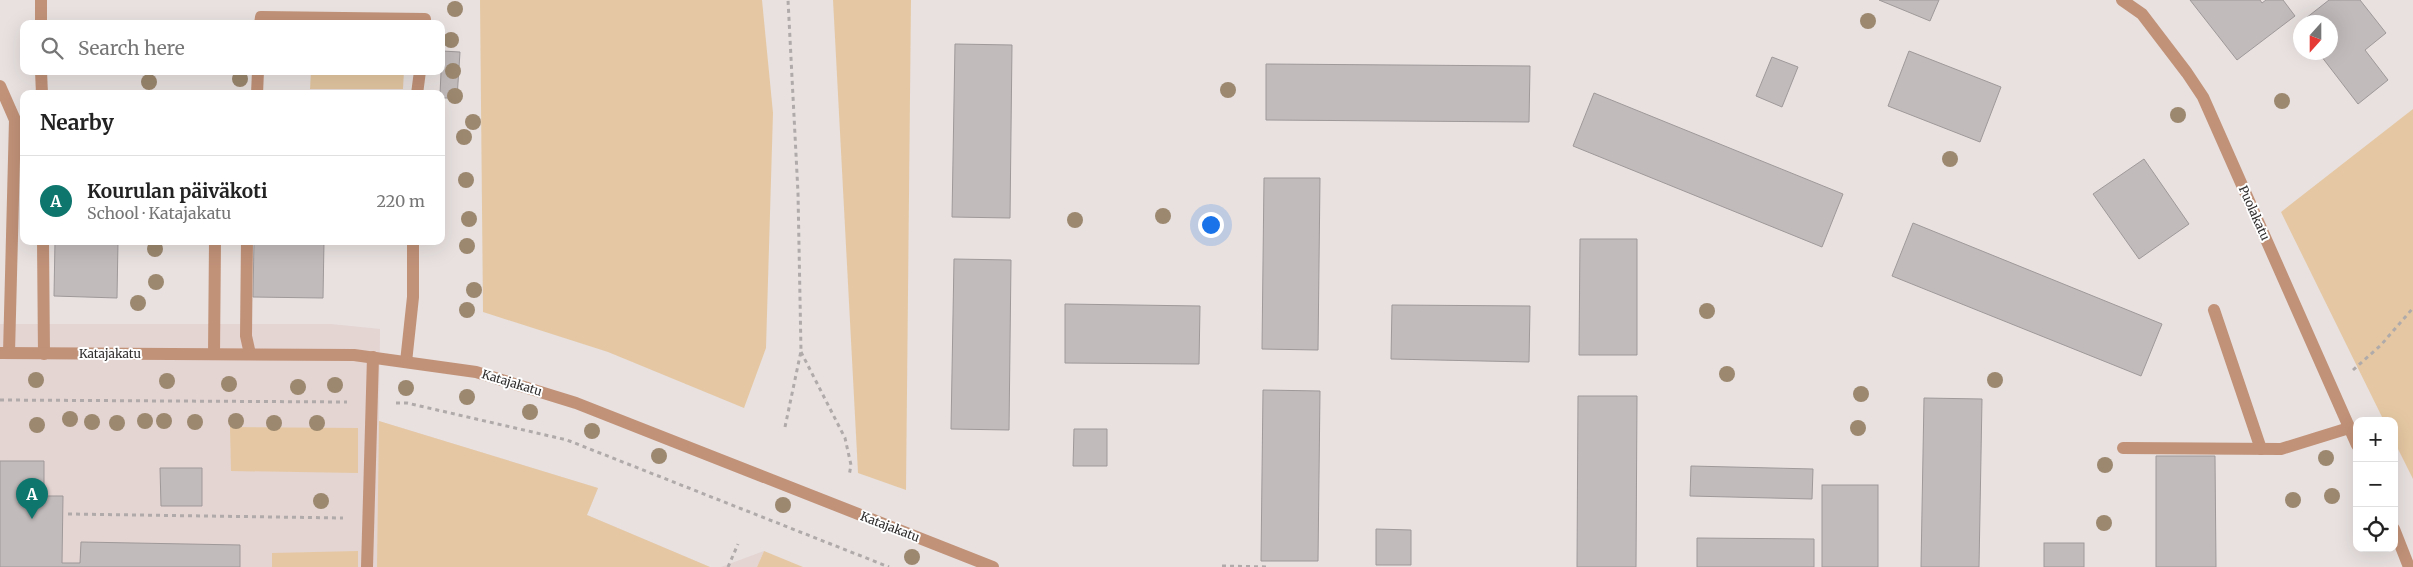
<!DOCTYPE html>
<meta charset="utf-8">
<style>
body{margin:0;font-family:Merriweather,serif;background:#f2f2f2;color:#222}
.controls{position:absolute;right:15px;bottom:15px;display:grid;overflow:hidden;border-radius:10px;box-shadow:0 5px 20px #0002}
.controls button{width:45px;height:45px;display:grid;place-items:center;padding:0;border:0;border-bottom:1px solid #e0e0e0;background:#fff;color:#222;font:25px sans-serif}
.compass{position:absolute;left:2293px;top:15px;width:45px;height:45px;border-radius:50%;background:#fff;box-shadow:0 5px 20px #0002;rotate:201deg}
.you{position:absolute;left:1210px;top:224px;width:18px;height:18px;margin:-12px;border:4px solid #fff;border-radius:50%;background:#1a73e8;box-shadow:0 0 0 8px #1a73e833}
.badge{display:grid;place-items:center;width:32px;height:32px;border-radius:50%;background:#0f766e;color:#fff;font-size:16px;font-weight:700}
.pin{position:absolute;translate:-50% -41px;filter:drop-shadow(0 1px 2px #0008)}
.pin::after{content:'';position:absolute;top:26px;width:18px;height:15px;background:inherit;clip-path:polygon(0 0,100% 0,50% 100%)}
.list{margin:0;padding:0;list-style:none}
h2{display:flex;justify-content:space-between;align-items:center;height:65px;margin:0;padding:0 20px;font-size:21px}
h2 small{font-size:16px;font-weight:400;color:#767676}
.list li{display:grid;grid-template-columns:32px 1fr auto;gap:15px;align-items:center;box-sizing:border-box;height:90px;padding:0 20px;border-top:1px solid #e0e0e0}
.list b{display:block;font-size:19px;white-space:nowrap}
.list p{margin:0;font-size:16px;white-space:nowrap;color:#767676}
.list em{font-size:16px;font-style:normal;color:#767676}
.icon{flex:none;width:28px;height:28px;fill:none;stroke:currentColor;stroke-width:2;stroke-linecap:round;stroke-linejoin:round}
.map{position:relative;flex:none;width:2413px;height:567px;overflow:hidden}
.search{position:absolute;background:#fff;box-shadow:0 5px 20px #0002;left:20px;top:20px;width:425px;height:55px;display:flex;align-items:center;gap:12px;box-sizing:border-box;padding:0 18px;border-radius:10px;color:#767676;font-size:19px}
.panel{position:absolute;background:#fff;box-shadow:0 5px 20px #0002;left:20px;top:90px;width:425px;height:155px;border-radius:10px}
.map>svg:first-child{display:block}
.built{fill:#e4d4d2}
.green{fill:#e5c8a3}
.building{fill:#c2bbbc;stroke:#9f999a}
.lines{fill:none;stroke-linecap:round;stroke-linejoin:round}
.path{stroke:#b0abaa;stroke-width:3;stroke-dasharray:4 4;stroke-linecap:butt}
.minor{stroke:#c19278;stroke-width:12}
.tree{fill:#9c886f}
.labels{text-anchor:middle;stroke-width:4;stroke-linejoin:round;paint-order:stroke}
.street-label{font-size:12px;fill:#312e2e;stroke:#fff}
</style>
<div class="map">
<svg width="2413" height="567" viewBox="0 0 2413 567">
<rect width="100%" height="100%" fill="#e8e1e0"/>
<!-- built -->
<g class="built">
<path d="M0,324H331L380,329L379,421L598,488L587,515L710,567H0Z"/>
<path d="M764,551L757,567H721Z"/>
</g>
<!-- green -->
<g class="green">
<path d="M480,0H762L773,113L766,348L744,408L608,352L483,312Z"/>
<path d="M833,0H911L906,490L858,473Z"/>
<path d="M311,71H404L403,89H310Z"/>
<path d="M2413,109V479L2394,441V421H2384L2281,212Z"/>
<path d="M379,421L598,488L587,515L710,567H377Z"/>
<path d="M230,427L358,428V473L231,471Z"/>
<path d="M358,551V567H272V553Z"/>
<path d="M764,551L803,567H757Z"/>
</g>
<!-- building -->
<g class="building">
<path d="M1879,0H1939L1930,21Z"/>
<path d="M2190,0H2260L2262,3L2266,0H2283L2295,16L2237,60Z"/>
<path d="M2329,0H2360L2386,33L2365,50L2388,80L2358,104L2318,52H2330V22H2301Z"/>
<path d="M955,44L1012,45L1010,218L952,217Z"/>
<path d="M442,51L460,52L457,98H441L440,94Z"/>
<path d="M1909,51L2001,87L1980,142L1888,106Z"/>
<path d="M1772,57L1798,67L1782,107L1756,96Z"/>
<path d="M1266,64L1530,66L1529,122L1266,120Z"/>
<path d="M1594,93L1843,194L1822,247L1573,146Z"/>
<path d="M2144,159L2189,224L2139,259L2093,194Z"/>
<path d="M1264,178H1320L1318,350L1262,349Z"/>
<path d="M1913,223L2162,324L2141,376L1892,276Z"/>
<path d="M1580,239H1637V355H1579Z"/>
<path d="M55,241H118L117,298L54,296Z"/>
<path d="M254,241H324L323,298L253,297Z"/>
<path d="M954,259L1011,260L1009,430L951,429Z"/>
<path d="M1065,304L1200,306L1199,364L1065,363Z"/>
<path d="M1392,305L1530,306L1529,362L1391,359Z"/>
<path d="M1263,390L1320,391L1318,561H1261Z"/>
<path d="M1578,396H1637L1636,567H1577Z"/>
<path d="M1924,398L1982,399L1979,567H1921Z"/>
<path d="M1074,429H1107V466H1073Z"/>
<path d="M2156,456H2215L2216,567H2156Z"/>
<path d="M0,461H44V496H63L62,563H80L81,542L240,545V567H0Z"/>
<path d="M1691,466L1813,469L1812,499L1690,496Z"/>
<path d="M160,468H202V506H161Z"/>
<rect x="1822" y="485" width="56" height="82"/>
<path d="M1376,529L1411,530V565H1376Z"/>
<path d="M1697,538L1814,539V567H1697Z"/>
<rect x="2044" y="543" width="40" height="24"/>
</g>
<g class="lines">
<!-- path -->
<g class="path">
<path d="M801,352L845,438L851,465L849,476"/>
<path d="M2353,370L2381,345L2413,308"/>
<path d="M0,400L347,402"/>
<path d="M396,403H407L567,440L889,567"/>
<path d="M785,427L801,351L798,193L788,0"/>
<path d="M68,514L343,518"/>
<path d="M1222,566L1270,567"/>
<path d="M728,567L738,544"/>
</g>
<!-- minor -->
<g class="minor">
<path d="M41,0V24"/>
<path d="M2122,0L2142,14L2187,73L2203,97L2357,445"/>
<path d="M260,24L261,17L425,19L424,24"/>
<path d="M41,71L42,94"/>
<path d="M0,86L15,120L9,353"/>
<path d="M257,94L258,71"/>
<path d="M417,94L420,71"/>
<path d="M43,241L44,354"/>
<path d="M247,241L246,336L250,354"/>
<path d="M2214,310L2261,449"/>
<path d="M0,353L354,355L476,372L576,403L993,567"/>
<path d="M214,354L215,241"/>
<path d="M406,362L413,297V241"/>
<path d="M2123,448L2281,449L2349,428"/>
<path d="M2394,529L2409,567"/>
<path d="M367,567L373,357"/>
</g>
</g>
<!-- trees -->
<g class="tree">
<circle cx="455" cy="9" r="8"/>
<circle cx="1868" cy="21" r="8"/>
<circle cx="451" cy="40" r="8"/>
<circle cx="453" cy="71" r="8"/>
<circle cx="240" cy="79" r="8"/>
<circle cx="149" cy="82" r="8"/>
<circle cx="1228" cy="90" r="8"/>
<circle cx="455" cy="96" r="8"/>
<circle cx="2282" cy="101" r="8"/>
<circle cx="2178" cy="115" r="8"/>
<circle cx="473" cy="122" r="8"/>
<circle cx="464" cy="137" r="8"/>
<circle cx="1950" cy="159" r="8"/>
<circle cx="466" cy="180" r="8"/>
<circle cx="1163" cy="216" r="8"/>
<circle cx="469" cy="219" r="8"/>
<circle cx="1075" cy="220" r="8"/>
<circle cx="467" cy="246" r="8"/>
<circle cx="155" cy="249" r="8"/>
<circle cx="156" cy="282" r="8"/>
<circle cx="474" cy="290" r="8"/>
<circle cx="138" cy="303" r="8"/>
<circle cx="467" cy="310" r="8"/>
<circle cx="1707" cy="311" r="8"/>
<circle cx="1727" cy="374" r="8"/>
<circle cx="36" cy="380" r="8"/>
<circle cx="1995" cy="380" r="8"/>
<circle cx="167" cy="381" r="8"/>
<circle cx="229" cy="384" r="8"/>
<circle cx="335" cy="385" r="8"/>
<circle cx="298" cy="387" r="8"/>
<circle cx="406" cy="388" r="8"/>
<circle cx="1861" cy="394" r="8"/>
<circle cx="467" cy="397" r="8"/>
<circle cx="530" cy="412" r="8"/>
<circle cx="70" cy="419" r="8"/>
<circle cx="145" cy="421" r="8"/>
<circle cx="164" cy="421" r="8"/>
<circle cx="236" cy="421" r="8"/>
<circle cx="92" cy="422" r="8"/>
<circle cx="195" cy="422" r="8"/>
<circle cx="117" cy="423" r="8"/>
<circle cx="274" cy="423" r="8"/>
<circle cx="317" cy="423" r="8"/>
<circle cx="37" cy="425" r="8"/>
<circle cx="1858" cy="428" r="8"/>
<circle cx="592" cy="431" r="8"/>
<circle cx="659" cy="456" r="8"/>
<circle cx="2326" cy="458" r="8"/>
<circle cx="2105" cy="465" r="8"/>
<circle cx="2332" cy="496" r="8"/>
<circle cx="2293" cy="500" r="8"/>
<circle cx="321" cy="501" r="8"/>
<circle cx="783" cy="505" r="8"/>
<circle cx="2104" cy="523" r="8"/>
<circle cx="912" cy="557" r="8"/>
</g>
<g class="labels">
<!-- street labels -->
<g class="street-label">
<text transform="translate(2254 213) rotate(66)" y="4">Puolakatu</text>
<text x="110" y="358">Katajakatu</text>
<text transform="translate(512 383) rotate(17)" y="4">Katajakatu</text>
<text transform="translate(890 527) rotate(21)" y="4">Katajakatu</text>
</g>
</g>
</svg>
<div class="controls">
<button>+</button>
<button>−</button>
<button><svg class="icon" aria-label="locate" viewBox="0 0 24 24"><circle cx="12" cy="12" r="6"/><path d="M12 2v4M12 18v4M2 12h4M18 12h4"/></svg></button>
</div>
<svg class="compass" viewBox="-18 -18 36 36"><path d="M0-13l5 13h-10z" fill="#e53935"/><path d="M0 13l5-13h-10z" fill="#767676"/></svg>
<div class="you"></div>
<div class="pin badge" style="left:32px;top:519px">A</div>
<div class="search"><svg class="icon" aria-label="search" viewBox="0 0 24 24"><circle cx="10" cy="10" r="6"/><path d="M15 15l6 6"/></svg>Search here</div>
<section class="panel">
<h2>Nearby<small></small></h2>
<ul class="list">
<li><span class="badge">A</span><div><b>Kourulan päiväkoti</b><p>School · Katajakatu</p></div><em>220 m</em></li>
</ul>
</section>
</div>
